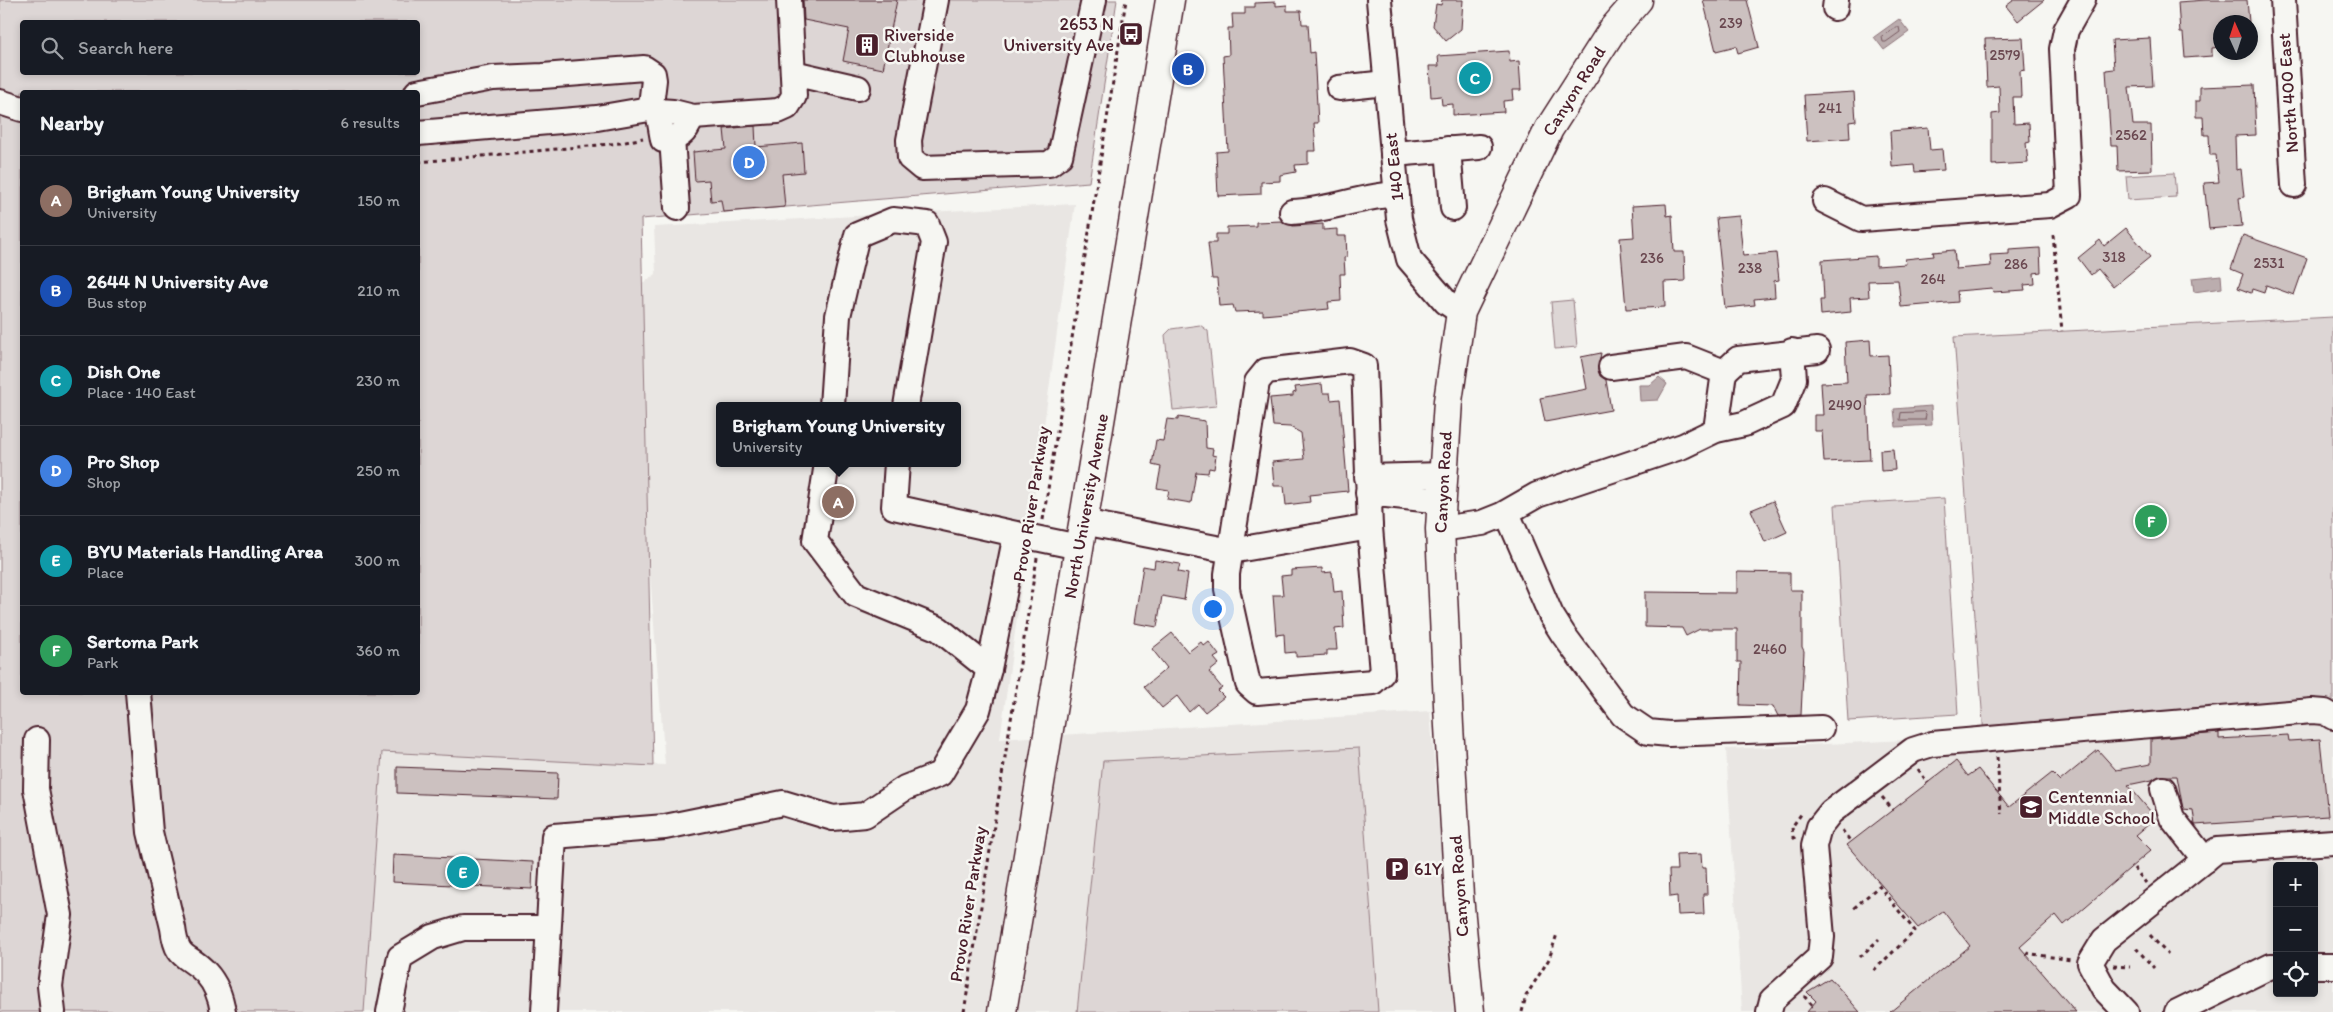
<!DOCTYPE html>
<meta charset="utf-8">
<style>
body{margin:0;font-family:Itim,sans-serif;background:#242831;color:#f1f3f6}
.controls{position:absolute;right:15px;bottom:15px;display:grid;overflow:hidden;border-radius:5px;box-shadow:0 2px 8px #0003}
.controls button{width:45px;height:45px;display:grid;place-items:center;padding:0;border:0;border-bottom:1px solid #363941;background:#171b24;color:#f1f3f6;font:25px sans-serif}
.compass{position:absolute;left:2213px;top:15px;width:45px;height:45px;border-radius:50%;background:#171b24;box-shadow:0 2px 8px #0003;rotate:357deg}
.you{position:absolute;left:1212px;top:608px;width:18px;height:18px;margin:-12px;border:4px solid #fff;border-radius:50%;background:#1a73e8;box-shadow:0 0 0 8px #1a73e833}
.badge{display:grid;place-items:center;width:32px;height:32px;border-radius:50%;background:#a6949b;color:#fff;font-size:16px;font-weight:700}
.pin{position:absolute;translate:-50% -50%;border:2px solid #fff;box-shadow:0 1px 5px #0006}
.popup{position:absolute;left:716px;top:402px;width:245px;height:65px;box-sizing:border-box;display:grid;place-content:center;border-radius:5px;background:#171b24;filter:drop-shadow(0 1px 4px #0005);font-size:16px;white-space:nowrap;color:#9ea1a6}
.popup b{font-size:19px;color:#f1f3f6}
.popup::after{content:'';position:absolute;left:50%;top:100%;margin-left:-10px;border:10px solid transparent;border-top-color:#171b24}
.list{margin:0;padding:0;list-style:none}
h2{display:flex;justify-content:space-between;align-items:center;height:65px;margin:0;padding:0 20px;font-size:21px}
h2 small{font-size:16px;font-weight:400;color:#9ea1a6}
.list li{display:grid;grid-template-columns:32px 1fr auto;gap:15px;align-items:center;box-sizing:border-box;height:90px;padding:0 20px;border-top:1px solid #363941}
.list b{display:block;font-size:19px;white-space:nowrap}
.list p{margin:0;font-size:16px;white-space:nowrap;color:#9ea1a6}
.list em{font-size:16px;font-style:normal;color:#9ea1a6}
.icon{flex:none;width:28px;height:28px;fill:none;stroke:currentColor;stroke-width:2;stroke-linecap:round;stroke-linejoin:round}
.map{position:relative;flex:none;width:2333px;height:1012px;overflow:hidden}
.search{position:absolute;background:#171b24;box-shadow:0 2px 8px #0003;left:20px;top:20px;width:400px;height:55px;display:flex;align-items:center;gap:12px;box-sizing:border-box;padding:0 18px;border-radius:5px;color:#9ea1a6;font-size:19px}
.panel{position:absolute;background:#171b24;box-shadow:0 2px 8px #0003;left:20px;top:90px;width:400px;height:605px;border-radius:5px}
.map>svg:first-child{display:block}
.built{fill:#e9e6e3;fill-rule:evenodd}
.green{fill:#ddd6d5;stroke:#947a80;fill-rule:evenodd}
.water{fill:#bbadae;stroke:#8e747a}
.lines{fill:none;stroke-linecap:round;stroke-linejoin:round}
.shore{stroke:#77585f;stroke-width:1}
.building{fill:#ccc1c0;stroke:#4a1f2b}
.minor-casing{stroke:#4a1f2b;stroke-width:28}
.major-casing{stroke:#4a1f2b;stroke-width:31}
.highway-casing{stroke:#4a1f2b;stroke-width:31}
.path{stroke:#4a1f2b;stroke-width:3;stroke-dasharray:4 4;stroke-linecap:butt}
.minor{stroke:#f6f6f2;stroke-width:24}
.major{stroke:#f6f6f2;stroke-width:28}
.highway{stroke:#f6f6f2;stroke-width:28}
.labels{text-anchor:middle;stroke-width:5;stroke-linejoin:round;paint-order:stroke}
.number-label{font-size:15px;fill:#6a4850}
.poi-label{font-size:18px;fill:#4a1f2b;stroke:#f6f6f2;text-anchor:start}
.street-label{font-size:18px;fill:#4a1f2b;stroke:#f6f6f2}
</style>
<div class="map">
<svg width="2333" height="1012" viewBox="0 0 2333 1012">
<rect width="100%" height="100%" fill="#f6f6f2"/>
<filter id="ink" filterUnits="userSpaceOnUse"><feTurbulence type="fractalNoise" baseFrequency=".02" numOctaves="2"/><feDisplacementMap in="SourceGraphic" scale="10" xChannelSelector="R" yChannelSelector="G"/><feConvolveMatrix kernelMatrix="1 2 1 2 8 2 1 2 1" color-interpolation-filters="sRGB"/></filter>
<g filter="url(#ink)">
<!-- built -->
<g class="built">
<path d="M1075,204L1000,739L1430,711L1454,1012H362L382,752L665,765L628,293L656,274L654,227ZM719,406H957V463H719Z"/>
<path d="M2333,709V1012H1742L1726,749L1985,736ZM2277,866H2314V993H2277Z"/>
</g>
<!-- green -->
<g class="green">
<path d="M0,0H1117L1089,182L641,219L653,766L382,752L364,1012H0ZM22,22H418V72H22ZM22,92H418V692H22Z"/>
<path d="M2174,173L2176,197L2128,200L2126,176Z"/>
<path d="M1573,300L1577,347L1555,349L1551,302Z"/>
<path d="M2333,317V709L1984,736L1954,337Z"/>
<path d="M1200,325L1208,331L1216,406L1173,410L1165,335L1171,329Z"/>
<path d="M1944,498L1958,714L1848,721L1835,505Z"/>
<path d="M1359,748L1378,1012H1077L1103,761Z"/>
</g>
<!-- water -->
<g class="water">
<path d="M1899,19L1909,32L1884,50L1874,37Z"/>
<path d="M2221,275L2222,288L2194,292L2192,278Z"/>
<path d="M1659,377L1667,384L1658,400L1640,401L1639,385H1650Z"/>
<path d="M1931,406L1932,425L1896,427L1894,409Z"/>
</g>
<g class="lines">
<!-- shore -->
<g class="shore">
<path d="M1896,27H1899L1900,32L1886,42H1883L1882,37Z"/>
<path d="M1924,412L1926,414L1925,420H1900L1901,413Z"/>
</g>
</g>
<!-- building -->
<g class="building">
<path d="M803,0H897L883,69L843,61L849,29L804,20Z"/>
<path d="M1442,0H1463L1461,29L1446,41L1433,26L1436,4L1441,5Z"/>
<path d="M1703,0H1747L1759,47L1738,53L1736,46L1716,51Z"/>
<path d="M2014,0H2044L2018,21L2006,6Z"/>
<path d="M2206,0H2247L2249,22H2220V47L2212,48V56L2185,58L2183,33H2180L2178,2Z"/>
<path d="M1276,2V6L1287,5V11H1301L1302,24H1308L1310,53L1314,52L1318,123H1314L1316,151H1308V164L1295,165L1296,172L1280,175V181L1261,182V194L1218,196L1216,152L1228,151L1223,56L1229,55L1228,28H1233L1232,14H1245V7H1255V3Z"/>
<path d="M2023,38L2025,70L2020,71L2021,97H2013L2014,124L2029,123L2030,142L2026,143L2028,163L1992,165V114L2000,113L1999,86L1987,87L1985,39Z"/>
<path d="M2150,38L2153,86L2129,87L2133,125H2151L2152,170L2118,171L2117,145H2111L2106,70L2114,69L2112,40Z"/>
<path d="M1509,51L1510,62L1519,61L1521,90H1512L1513,100L1503,101L1504,112L1453,115V104L1442,105L1441,96L1431,97L1429,66H1439L1438,56Z"/>
<path d="M2254,85L2256,135L2235,136L2236,170L2241,169L2244,197L2239,198L2242,226L2209,229L2204,183L2219,182L2216,155H2210L2209,135H2204L2203,117H2196V101H2200V87Z"/>
<path d="M1854,92L1856,121L1849,122L1850,138L1807,141L1804,95Z"/>
<path d="M755,126L756,147L802,143L804,172L782,174L785,207L723,212L721,200L711,201L709,180L695,181L693,152L726,149L724,129Z"/>
<path d="M1928,128L1930,150L1942,149L1944,170L1915,172L1914,165L1892,167L1890,131Z"/>
<path d="M1666,204L1667,216L1672,215L1674,252H1684L1685,281L1664,282L1665,307L1626,309L1620,238L1634,237L1632,206Z"/>
<path d="M1739,216L1743,256L1776,253L1779,280L1774,281L1775,297L1754,299L1755,305L1725,308L1716,218Z"/>
<path d="M1282,221L1293,226L1323,224V230L1337,229V236H1346L1347,257L1344,258L1345,274H1340L1341,301L1328,302L1329,309L1263,315V311L1235,312L1233,305L1219,306L1217,279H1212L1208,243H1216V234H1227V227L1256,226V222Z"/>
<path d="M2126,228L2150,257L2113,287L2098,269L2091,275L2078,258L2100,240L2104,246Z"/>
<path d="M2243,235L2307,258L2294,295L2266,285L2264,293L2252,289L2251,293L2238,288L2243,274L2231,269Z"/>
<path d="M2040,248L2041,272L2034,273L2035,284L2024,285L2025,290L1993,292L1992,288L1957,291L1958,302L1901,307L1898,280L1868,281L1869,297L1850,298L1851,312L1821,315L1820,300H1824L1822,260L1876,256V266L1906,264L1905,259L1934,256L1933,252L1954,250L1956,269L1991,266L1990,255L2009,254V250Z"/>
<path d="M1870,340L1871,356L1888,355L1890,394L1867,395L1870,460L1824,462L1822,431H1814V415H1823L1821,383L1847,382L1845,342Z"/>
<path d="M1601,353L1598,369L1600,376L1606,380L1611,410L1545,422L1540,398L1587,389L1581,357Z"/>
<path d="M1322,384L1323,393H1330L1331,400L1340,399L1348,491L1309,495L1310,502L1286,505L1284,486H1274L1272,462L1304,459L1301,433L1290,427L1273,426L1270,398L1293,396V393L1296,392L1295,387Z"/>
<path d="M1178,417L1205,421L1206,448L1213,449L1212,455L1216,456L1214,469L1209,468L1208,473L1196,472L1191,503L1167,499L1169,490L1157,488L1161,467L1152,465L1156,440L1163,441L1167,419L1178,420Z"/>
<path d="M1893,449L1895,470L1881,471L1880,450Z"/>
<path d="M1773,501L1787,532L1765,542L1751,510Z"/>
<path d="M1155,560L1180,564L1178,572L1188,574L1184,600L1162,596L1157,627L1134,623L1143,566L1154,568Z"/>
<path d="M1322,568V573L1332,572L1334,592L1342,591L1344,628L1335,629L1337,650H1327V655L1296,657V652L1285,653L1284,634L1276,635L1273,595H1283L1281,576L1291,575V570Z"/>
<path d="M1737,572L1790,573V590H1802V647L1804,651L1801,715L1778,716L1773,706L1740,705L1741,662H1737V629H1700L1686,636L1682,628L1645,627V592L1737,593Z"/>
<path d="M1172,633L1188,652L1201,642L1204,646L1209,642L1219,655L1214,658L1219,664L1209,672L1222,688L1218,691L1224,697L1205,712L1198,704L1189,712L1177,696L1162,708L1144,687L1167,668L1152,649Z"/>
<path d="M2219,733V739L2288,735L2289,741L2320,739L2328,816L2195,825L2193,810L2183,809L2177,776H2159L2152,780L2128,785L2156,818L2136,835L2151,850L2064,925L2056,915L2020,947L2076,1012H1890L1970,946L1943,911L1918,928L1847,845L1956,761L1968,776L1978,769L2009,807L2052,773L2060,781L2098,750L2116,770L2151,764V739Z"/>
<path d="M397,767L558,773L557,799L397,793Z"/>
<path d="M1701,854L1702,868H1706L1707,894H1703L1704,914L1678,915L1677,896L1670,897L1669,870H1677L1676,855Z"/>
<path d="M393,855L533,862L532,889L392,882Z"/>
<path d="M1830,978L1860,1012H1807L1816,1001L1807,992Z"/>
</g>
<g class="lines">
<defs>
<g id="minor">
<path d="M936,0L909,140L910,158L922,168L1049,164L1060,156L1094,0"/>
<path d="M1379,0L1399,219L1409,259L1446,302L1461,312"/>
<path d="M2283,0L2294,185"/>
<path d="M1835,8L1836,0"/>
<path d="M793,73L858,88"/>
<path d="M1339,88L1386,83"/>
<path d="M417,92L493,78L543,76L644,68L653,74L654,80L651,105L658,111L673,112L693,117L778,111L787,107L794,96L789,0"/>
<path d="M0,102L22,109"/>
<path d="M658,111L663,140C679,140 687,131 692,117"/>
<path d="M418,133L597,118L649,109L651,105"/>
<path d="M672,139L677,208"/>
<path d="M1448,149L1453,208"/>
<path d="M1393,154L1479,147"/>
<path d="M1825,201L1861,219L2050,205L2069,195L2062,49L2066,30L2083,0"/>
<path d="M1292,212C1328,211 1361,196 1397,194"/>
<path d="M1350,361L1364,366L1370,527L1382,673L1373,682L1257,692L1248,684L1227,589V574L1257,382L1266,371Z"/>
<path d="M1611,367L1686,357L1724,372L1738,359L1817,350"/>
<path d="M832,406L838,316L857,235L893,220L927,224L934,242L906,406"/>
<path d="M1716,430L1724,372"/>
<path d="M827,463L815,541L856,595L939,629L989,669"/>
<path d="M1367,477L1443,475"/>
<path d="M1368,493L1442,501"/>
<path d="M1507,513L1551,615L1563,634L1623,715L1648,732L1669,734L1821,728"/>
<path d="M1083,522L1231,551L1370,527"/>
<path d="M1440,529L1482,523L1502,515L1537,495L1683,446L1716,430L1744,424L1783,406L1794,379L1792,351"/>
<path d="M1016,534L1079,547"/>
<path d="M138,692L150,832L173,928C177,962 188,953 206,973C216,984 221,998 223,1012"/>
<path d="M37,740L36,789L60,915L50,986L53,1012"/>
<path d="M2163,789L2172,818L2205,860"/>
<path d="M2314,966H2333"/>
<path d="M389,1012L400,957L433,937L463,928H548"/>
<path d="M544,1012L554,836L665,827L783,803L833,818L865,815L905,788L940,774L978,710L989,669L1016,534L894,507L897,463"/>
<path d="M1769,1012L1772,1000L1820,957L1822,937L1814,846L1819,827L1831,812L1913,750L1932,744L2312,711L2325,712L2333,717"/>
<path d="M2126,1012L2104,989L2090,963L2104,940L2217,850L2333,842"/>
<path d="M2177,1012L2271,966H2277"/>
</g>
<path id="major" d="M1470,1012L1459,896L1449,726L1440,529L1448,401L1461,312L1549,129L1613,29L1638,0"/>
<path id="highway" d="M1002,1012L1170,0"/>
</defs>
<!-- minor casing -->
<use href="#minor" class="minor-casing"/>
<!-- major casing -->
<use href="#major" class="major-casing"/>
<!-- highway casing -->
<use href="#highway" class="highway-casing"/>
<!-- path -->
<g class="path">
<path d="M418,162L621,143L643,138"/>
<path d="M2053,235L2062,331"/>
<path d="M1043,520L1126,0"/>
<path d="M1997,757L2001,814"/>
<path d="M1918,769L1928,783"/>
<path d="M1882,797L1893,810"/>
<path d="M1842,830L1851,842"/>
<path d="M1795,839L1793,837L1792,827L1802,813"/>
<path d="M2134,868L2146,883"/>
<path d="M1854,908L1879,886L1915,931L1872,972"/>
<path d="M2150,935L2168,955"/>
<path d="M2136,948L2154,968"/>
<path d="M2026,953L2071,960"/>
<path d="M1860,957L1879,939"/>
<path d="M2113,966L2130,967"/>
<path d="M1804,996L1812,1005"/>
<path d="M964,1012L1037,558"/>
<path d="M1522,1012L1526,996L1549,959L1557,934"/>
</g>
<!-- minor -->
<use href="#minor" class="minor"/>
<!-- major -->
<use href="#major" class="major"/>
<!-- highway -->
<use href="#highway" class="highway"/>
</g>
</g>
<!-- icons -->
<defs>
<symbol id="bus-square" viewBox="-11 -11 22 22"><rect x="-9" y="-9" width="18" height="18" rx="4" fill="#4a1f2b" stroke="#f6f6f2"/><path d="M-5-6H5V4H4V6H2V4H-2V6H-4V4H-5ZM-3.5-4V0h7V-4ZM-3.5 1.2v1.5H-2V1.2ZM2 1.2v1.5H3.5V1.2Z" fill="#fff"/></symbol>
<symbol id="building-square" viewBox="-11 -11 22 22"><rect x="-9" y="-9" width="18" height="18" rx="4" fill="#4a1f2b" stroke="#f6f6f2"/><path d="M-4-6H4V6H1V3H-1V6H-4ZM-2.5-4.3h1.7v1.8h-1.7ZM.8-4.3h1.7v1.8H.8ZM-2.5-1h1.7V.8h-1.7ZM.8-1h1.7V.8H.8Z" fill="#fff"/></symbol>
<symbol id="school-square" viewBox="-11 -11 22 22"><rect x="-9" y="-9" width="18" height="18" rx="4" fill="#4a1f2b" stroke="#f6f6f2"/><path d="M0-5L7-2L0 1L-7-2ZM-4 1L0 2.5L4 1V4Q0 6-4 4Z" fill="#fff"/></symbol>
<symbol id="parking-square" viewBox="-11 -11 22 22"><rect x="-9" y="-9" width="18" height="18" rx="4" fill="#4a1f2b" stroke="#f6f6f2"/><path d="M-3.5-5.5H1a3.5 3.5 0 0 1 0 7H-1V5.5H-3.5ZM-1-3.4V-.6H.8a1.4 1.4 0 0 0 0-2.8Z" fill="#fff"/></symbol>
</defs>
<g fill-rule="evenodd">
<use href="#bus-square" x="1117" y="20" width="28" height="28"/>
<use href="#building-square" x="853" y="31" width="28" height="28"/>
<use href="#school-square" x="2017" y="793" width="28" height="28"/>
<use href="#parking-square" x="1383" y="855" width="28" height="28"/>
</g>
<g class="labels">
<!-- number labels -->
<g class="number-label">
<text x="1731" y="28">239</text>
<text x="2005" y="60">2579</text>
<text x="1830" y="113">241</text>
<text x="2131" y="140">2562</text>
<text x="2114" y="262">318</text>
<text x="1652" y="263">236</text>
<text x="2269" y="268">2531</text>
<text x="2016" y="269">286</text>
<text x="1750" y="273">238</text>
<text x="1933" y="284">264</text>
<text x="1845" y="410">2490</text>
<text x="1770" y="654">2460</text>
</g>
<!-- poi labels -->
<g class="poi-label">
<text x="1114" y="30" text-anchor="end">2653 N<tspan x="1114" dy="21">University Ave</tspan></text>
<text x="884" y="41">Riverside<tspan x="884" dy="21">Clubhouse</tspan></text>
<text x="2048" y="803">Centennial<tspan x="2048" dy="21">Middle School</tspan></text>
<text x="1414" y="875">61Y</text>
</g>
<!-- street labels -->
<g class="street-label">
<text transform="translate(1574 91) rotate(-58)" y="6">Canyon Road</text>
<text transform="translate(2288 93) rotate(-94)" y="6">North 400 East</text>
<text transform="translate(1394 167) rotate(-96)" y="6">140 East</text>
<text transform="translate(1443 482) rotate(-87)" y="6">Canyon Road</text>
<text transform="translate(1031 504) rotate(-81)" y="6">Provo River Parkway</text>
<text transform="translate(1086 506) rotate(-80)" y="6">North University Avenue</text>
<text transform="translate(1459 886) rotate(-94)" y="6">Canyon Road</text>
<text transform="translate(968 904) rotate(-81)" y="6">Provo River Parkway</text>
</g>
</g>
</svg>
<div class="controls">
<button>+</button>
<button>−</button>
<button><svg class="icon" aria-label="locate" viewBox="0 0 24 24"><circle cx="12" cy="12" r="6"/><path d="M12 2v4M12 18v4M2 12h4M18 12h4"/></svg></button>
</div>
<svg class="compass" viewBox="-18 -18 36 36"><path d="M0-13l5 13h-10z" fill="#e53935"/><path d="M0 13l5-13h-10z" fill="#9ea1a6"/></svg>
<div class="you"></div>
<div class="pin badge" style="left:838px;top:502px;background:#8d6e63">A</div>
<div class="popup"><b>Brigham Young University</b>University</div>
<div class="pin badge" style="left:1188px;top:69px;background:#1a4fb4">B</div>
<div class="pin badge" style="left:1475px;top:78px;background:#0f9aa8">C</div>
<div class="pin badge" style="left:749px;top:162px;background:#3f7fe0">D</div>
<div class="pin badge" style="left:463px;top:872px;background:#0f9aa8">E</div>
<div class="pin badge" style="left:2151px;top:521px;background:#2e9e5b">F</div>
<div class="search"><svg class="icon" aria-label="search" viewBox="0 0 24 24"><circle cx="10" cy="10" r="6"/><path d="M15 15l6 6"/></svg>Search here</div>
<section class="panel">
<h2>Nearby<small>6 results</small></h2>
<ul class="list">
<li><span class="badge" style="background:#8d6e63">A</span><div><b>Brigham Young University</b><p>University</p></div><em>150 m</em></li>
<li><span class="badge" style="background:#1a4fb4">B</span><div><b>2644 N University Ave</b><p>Bus stop</p></div><em>210 m</em></li>
<li><span class="badge" style="background:#0f9aa8">C</span><div><b>Dish One</b><p>Place · 140 East</p></div><em>230 m</em></li>
<li><span class="badge" style="background:#3f7fe0">D</span><div><b>Pro Shop</b><p>Shop</p></div><em>250 m</em></li>
<li><span class="badge" style="background:#0f9aa8">E</span><div><b>BYU Materials Handling Area</b><p>Place</p></div><em>300 m</em></li>
<li><span class="badge" style="background:#2e9e5b">F</span><div><b>Sertoma Park</b><p>Park</p></div><em>360 m</em></li>
</ul>
</section>
</div>
